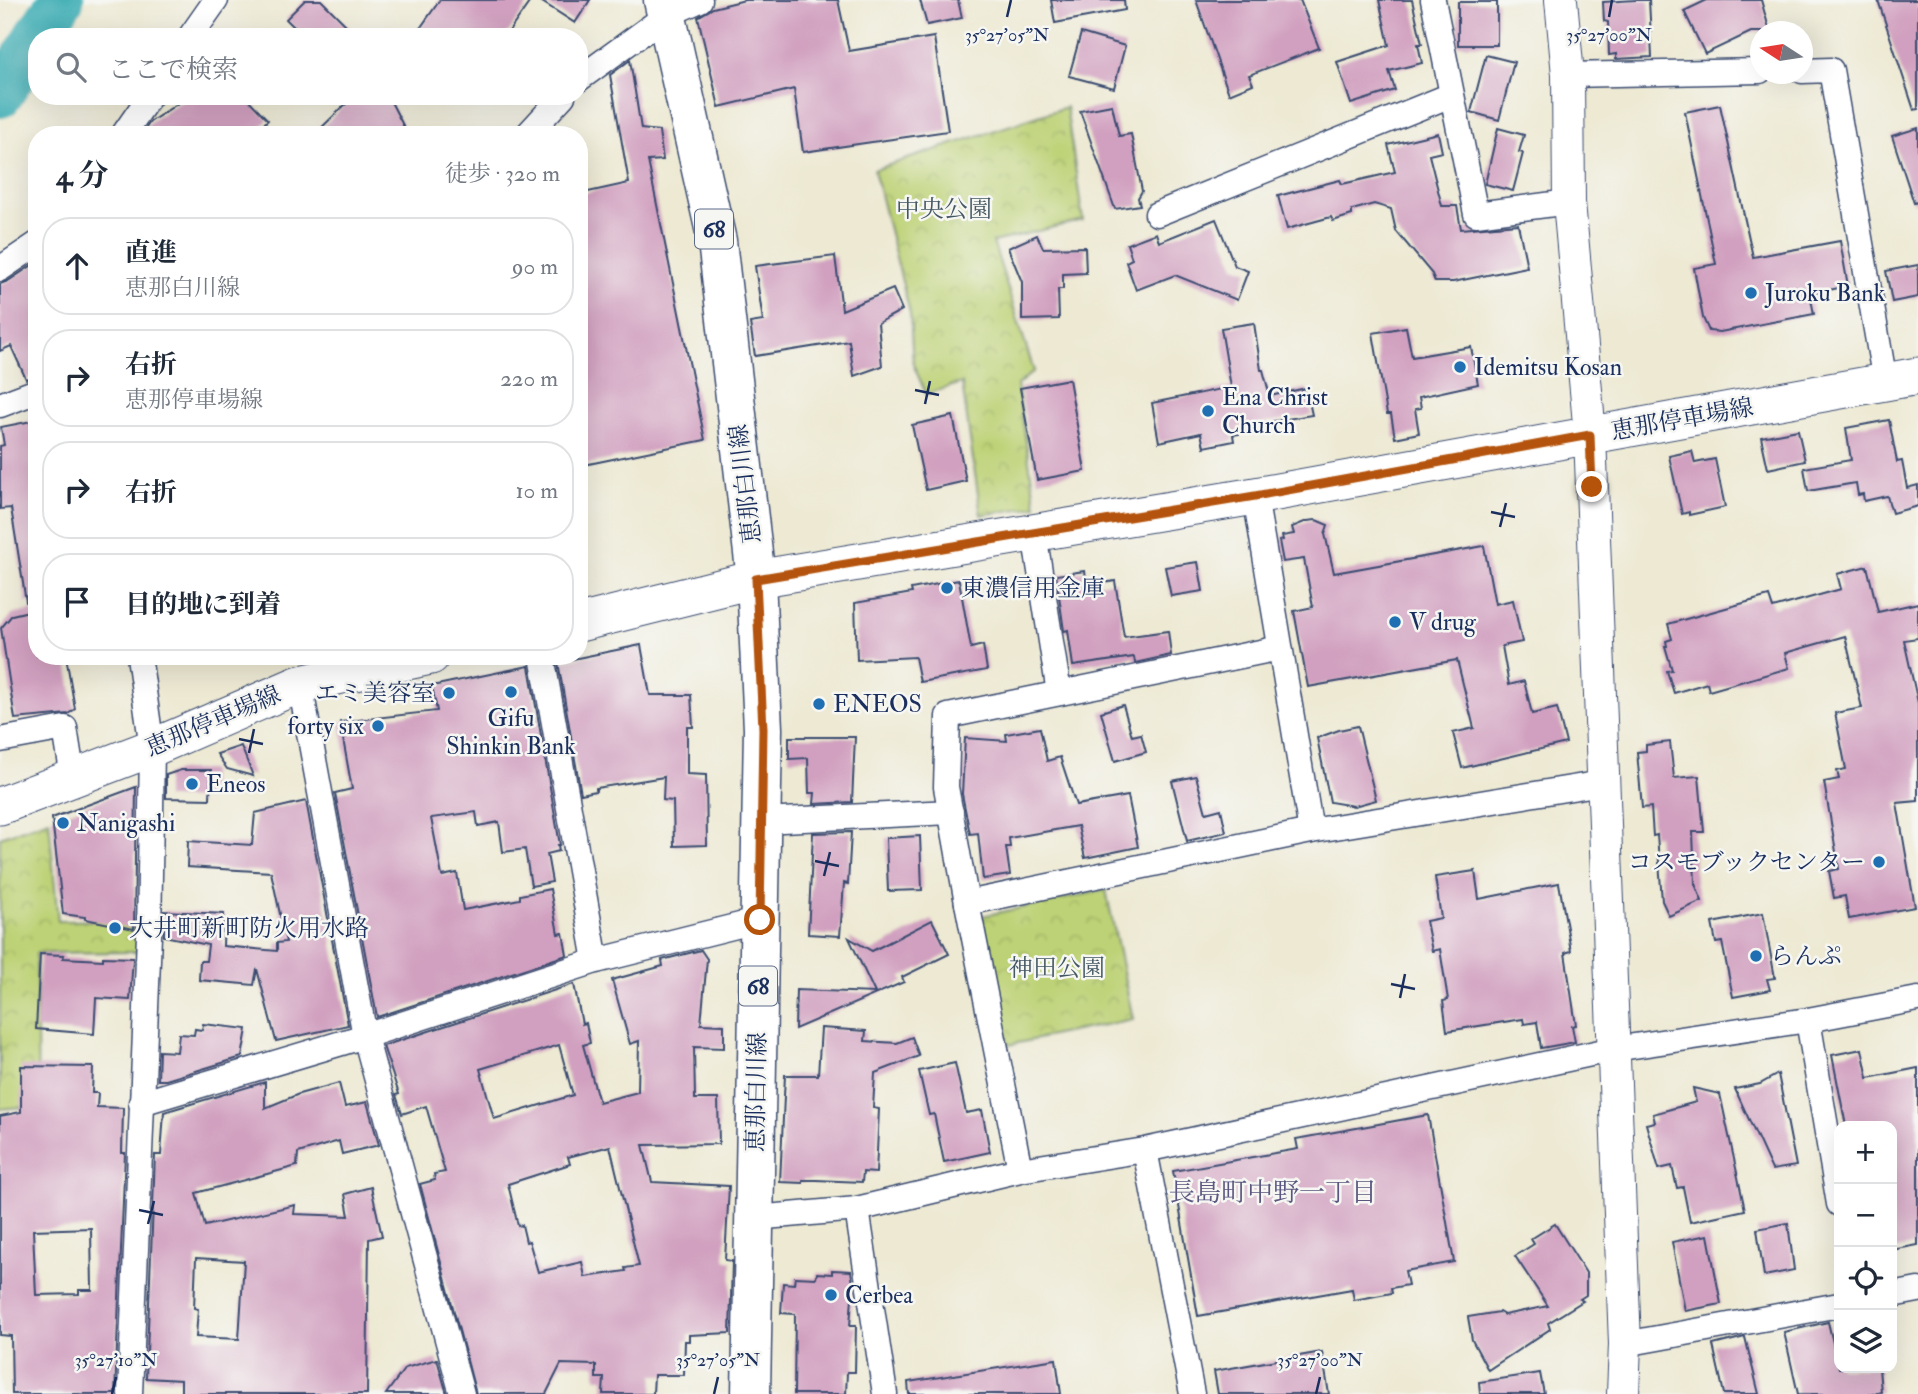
<!DOCTYPE html>
<html lang="ja">
<meta charset="utf-8">
<style>
body{margin:0;font-family:"IM FELL Double Pica","Noto Serif JP",serif;background:#f6f6f7;color:#1f2937}
.controls{position:absolute;right:21px;bottom:21px;display:grid;overflow:hidden;border-radius:14px;box-shadow:0 7px 28px #0002}
.controls button{width:63px;height:63px;display:grid;place-items:center;padding:0;border:0;border-bottom:2px solid #e0e1e3;background:#fff;color:#1f2937;font:35px sans-serif}
.compass{position:absolute;left:1750px;top:21px;width:63px;height:63px;border-radius:50%;background:#fff;box-shadow:0 7px 28px #0002;rotate:282deg}
.stop{position:absolute;width:21px;height:21px;margin:-16px;border:5px solid #b45309;border-radius:50%;background:#fff}
.stop.end{background:#b45309;border-color:#fff;box-shadow:0 2px 7px #0008}
.list{margin:0;padding:0;list-style:none}
h2{display:flex;justify-content:space-between;align-items:center;height:91px;margin:0;padding:0 28px;font-size:30px}
h2 small{font-size:23px;font-weight:400;color:#747a83}
.list li{display:grid;grid-template-columns:46px 1fr auto;gap:21px;align-items:center;box-sizing:border-box;height:98px;margin:0 14px 14px;padding:0 14px;border:2px solid #e0e1e3;border-radius:28px}
.list b{display:block;font-size:26px;white-space:nowrap}
.list p{margin:0;font-size:23px;white-space:nowrap;color:#747a83}
.list em{font-size:23px;font-style:normal;color:#747a83}
.icon{flex:none;width:38px;height:38px;fill:none;stroke:currentColor;stroke-width:2;stroke-linecap:round;stroke-linejoin:round}
.map{position:relative;flex:none;width:1918px;height:1394px;overflow:hidden}
.search{position:absolute;background:#fff;box-shadow:0 7px 28px #0002;left:28px;top:28px;width:560px;height:77px;display:flex;align-items:center;gap:18px;box-sizing:border-box;padding:0 24px;border-radius:28px;color:#747a83;font-size:26px}
.panel{position:absolute;background:#fff;box-shadow:0 7px 28px #0002;left:28px;top:126px;width:560px;height:539px;border-radius:28px}
.map>svg:first-child{display:block}
.park{fill:url(#park-crowns);stroke:#6c806a;stroke-width:2}
.lines{fill:none;stroke-linecap:round;stroke-linejoin:round}
.river{stroke:#39abb2;stroke-width:46}
.building{fill:#d1a0c0;fill-rule:evenodd}
.minor-casing{stroke:#3a4b70;stroke-width:27}
.tertiary-casing{stroke:#3a4b70;stroke-width:34}
.secondary-casing{stroke:#3a4b70;stroke-width:39}
.primary-casing{stroke:#3a4b70;stroke-width:41}
.minor{stroke:#fff;stroke-width:24}
.tertiary{stroke:#fff;stroke-width:32}
.secondary{stroke:#fff;stroke-width:37}
.primary{stroke:#fff;stroke-width:38}
.route{stroke:#b45309;stroke-width:9}
.ticks{fill:none;stroke:#1b2f5e;stroke-width:2.5}
.poi-dot{fill:#1f6fb2;stroke:#f6f6f2;stroke-width:2.5}
.labels{text-anchor:middle;stroke-width:5;stroke-linejoin:round;paint-order:stroke}
.shield{fill:#f6f6f2;stroke:#5d6b8a;stroke-width:2}
.shield-label{font-size:23px;font-weight:bold;fill:#1b2f5e}
.park-label{font-size:24px;fill:#445864;stroke:#f6f6f2}
.poi-label{font-size:24px;fill:#1b2f5e;stroke:#f6f6f2;text-anchor:start}
.street-label{font-size:24px;fill:#1b2f5e;stroke:#f6f6f2}
.neighbourhood-label{font-size:26px;fill:#5b5780;stroke:#f6f6f2}
.ticks-label{font-size:18px;text-anchor:middle;fill:#1b2f5e;stroke:#f6f6f2;stroke-width:5;stroke-linejoin:round;paint-order:stroke}
</style>
<div class="map">
<svg width="1918" height="1394" viewBox="0 0 1918 1394">
<defs>
<pattern id="park-crowns" width="20" height="18" patternUnits="userSpaceOnUse" patternTransform="scale(1.75)"><rect width="20" height="18" fill="#bdd276"/><path d="M2 6a3 3 0 1 1 6 0M12 15a3 3 0 1 1 6 0" fill="none" stroke="#a2b568"/></pattern>
</defs>
<rect width="100%" height="100%" fill="#f6f6f2"/>
<filter id="ink" filterUnits="userSpaceOnUse"><feTurbulence type="fractalNoise" baseFrequency=".0143" numOctaves="2"/><feDisplacementMap in="SourceGraphic" scale="14" xChannelSelector="R" yChannelSelector="G"/><feConvolveMatrix kernelMatrix="1 2 1 2 8 2 1 2 1" color-interpolation-filters="sRGB"/></filter>
<filter id="wash" filterUnits="userSpaceOnUse"><feTurbulence type="fractalNoise" baseFrequency=".00686" numOctaves="4" result="noise"/><feDisplacementMap in="SourceGraphic" scale="28" xChannelSelector="R" yChannelSelector="G"/><feGaussianBlur stdDeviation="1.57" result="paint"/><feColorMatrix in="noise" values="0 0 0 0 0 0 0 0 0 0 0 0 0 0 0 0 0 1.4 0 .05"/><feComposite in="paint" operator="in"/></filter>
<g filter="url(#wash)">
<rect width="100%" height="100%" fill="#ede9d3"/>
<!-- park -->
<g class="park">
<path d="M1066,107L1083,220L993,242L1034,371L1017,385L1036,506L981,515L962,383L926,394L913,364L910,313L874,170Z"/>
<path d="M49,820L58,921L139,920L137,952L36,953L38,1106L0,1109V837Z"/>
<path d="M1106,890L1133,1019L1008,1045L982,916Z"/>
</g>
<g class="lines">
<!-- river -->
<g class="river">
<path d="M37,37L61,0"/>
<path d="M0,95L37,38"/>
</g>
</g>
<g id="blocks">
<!-- building -->
<g class="building">
<path d="M305,0H321L358,37H304L286,19Z"/>
<path d="M440,0H531L505,37H414Z"/>
<path d="M539,0H590L575,23Z"/>
<path d="M745,0H838L849,51L934,37L948,131L803,152L794,89L719,107L698,17L713,8Z"/>
<path d="M920,0H958L962,18L927,25Z"/>
<path d="M1051,0H1124L1125,10L1055,23Z"/>
<path d="M1196,0H1300L1319,48L1249,75L1253,84L1229,94Z"/>
<path d="M1379,0H1412L1422,44H1418L1422,63L1389,71L1395,90L1351,104L1337,62L1389,45Z"/>
<path d="M1636,0H1649L1652,57L1616,59V54L1609,55L1608,22L1604,21L1603,2Z"/>
<path d="M1707,0H1761L1770,32H1751L1705,54L1684,11Z"/>
<path d="M1878,0H1918V109L1914,110Z"/>
<rect x="1458" y="2" width="39" height="43"/>
<path d="M1081,33L1125,46L1114,88L1069,76Z"/>
<path d="M1486,55L1514,62L1499,120L1471,112Z"/>
<path d="M630,60L641,129L659,131L663,160L648,161L705,440L579,466V194L629,183L610,75Z"/>
<path d="M189,96H245L268,120L254,133L246,135H141L150,122Z"/>
<path d="M354,96H388L408,135H314Z"/>
<path d="M1112,105L1119,136L1131,134L1142,191L1138,198L1140,205L1115,209L1080,111Z"/>
<path d="M1720,105L1753,257L1840,241L1848,286L1810,294L1814,314L1720,332L1709,331L1703,318L1694,268L1716,264L1685,112Z"/>
<path d="M1498,128L1524,135L1519,152L1523,153L1513,191L1485,184Z"/>
<path d="M1918,128V202L1914,203L1892,136Z"/>
<path d="M1438,133L1442,152L1429,155L1442,206H1457L1461,229L1518,224L1527,267L1453,282H1435L1432,274L1396,231L1391,209L1374,204L1352,210V215L1333,221L1331,217L1287,229L1278,196L1340,180L1342,184L1395,172L1388,145Z"/>
<path d="M1216,219L1235,266L1248,271L1237,300L1175,275L1136,290L1126,262L1132,259L1127,244L1156,233L1159,242Z"/>
<path d="M1037,235L1043,248L1085,247L1086,273L1063,274V289H1058L1059,319L1022,320V282L1008,248Z"/>
<path d="M835,256L842,310L893,289L902,310L878,323L882,366L854,376L849,341L755,356L750,323L763,321L755,266Z"/>
<path d="M37,262V376L26,379L11,346L0,351V284L8,281Z"/>
<path d="M1918,265V297L1892,302L1886,271Z"/>
<path d="M1254,323L1261,370H1263L1270,396L1306,388L1312,415L1238,427L1239,434L1233,435L1234,441L1204,447L1201,433L1159,442L1152,403L1231,387L1221,328Z"/>
<path d="M1406,327L1412,357L1471,347L1478,384L1419,397L1421,408L1415,409L1419,433L1395,438L1391,414H1387L1373,333Z"/>
<path d="M1069,379L1085,471L1037,480L1020,388Z"/>
<path d="M953,416L966,481L926,490L912,425Z"/>
<path d="M37,420V601L26,602L11,508L0,509V446L4,445L1,427Z"/>
<path d="M1889,420L1897,462L1902,461L1907,488L1918,485V506L1892,513L1887,496L1864,501L1863,494L1858,495L1856,483L1808,491L1804,468L1851,460L1846,428Z"/>
<path d="M1798,430L1805,461L1768,469L1761,437Z"/>
<path d="M1692,451L1695,463L1715,459L1725,507L1689,515V512L1682,514L1669,456Z"/>
<path d="M1316,520L1328,525L1325,534L1334,573L1484,546L1495,604L1513,600L1522,642L1502,646L1509,685L1524,681L1532,714L1557,708L1566,743L1462,768L1453,733L1474,728L1457,660L1308,687L1294,611L1313,607L1304,559L1283,562L1279,541L1283,540L1282,536L1294,534L1292,527L1307,521Z"/>
<path d="M1198,562L1203,591L1171,596L1165,567Z"/>
<path d="M1867,566L1878,612L1918,603V638L1904,640L1918,703V801L1897,803L1915,907L1849,919L1845,896L1834,898L1829,871L1839,869L1824,782L1839,779L1837,771L1846,769L1835,713L1862,708L1845,636L1785,653L1789,668L1709,691L1707,683L1674,693L1667,671L1672,670L1665,646H1667L1666,641L1672,639L1668,624L1769,596L1773,608L1841,589L1837,574Z"/>
<path d="M1085,571L1087,586L1115,581L1124,637L1168,631L1171,655L1135,663L1134,657L1073,666L1068,630L1064,631L1056,575Z"/>
<path d="M959,580L971,648L983,645L987,670L920,682L915,657L857,660L855,603L912,593L911,589Z"/>
<path d="M37,609V656H66L75,709L68,714L15,719L1,628L12,615Z"/>
<path d="M641,645L650,695H691L693,727H687V774L706,775L707,845L674,846L673,801L663,800L664,777L596,788V791L581,794L558,662Z"/>
<path d="M529,666L560,845H558L559,851L547,854L552,882L531,886L525,849L503,852L499,822L478,826L476,812L431,818L442,876L457,873L463,910L520,899V895L550,889L558,934L563,933L567,955L377,1017L335,793L352,789L340,722L437,711L432,686Z"/>
<path d="M1123,705L1132,736L1141,734L1146,752L1115,761L1101,712Z"/>
<path d="M1358,726L1376,800L1354,806L1330,802L1317,738L1339,730Z"/>
<path d="M1040,728L1047,761L1060,757L1076,805L1128,796L1138,847L1085,858L1078,826L1009,838L1010,847H1006L1010,875L983,879L978,833L970,834L962,794L965,738L1007,741L1006,734Z"/>
<path d="M789,737H855L852,802L814,804L815,793H809L808,758L789,759Z"/>
<path d="M1670,742L1674,778L1699,776L1704,832H1693L1695,884L1702,901L1669,916L1662,901L1657,835L1653,836L1651,807L1642,808L1637,752L1646,751V745Z"/>
<path d="M241,746L253,776L227,769L217,754Z"/>
<path d="M181,770H211L210,799L166,798V775Z"/>
<path d="M1196,776L1206,813L1221,809L1226,832L1187,841L1172,781Z"/>
<path d="M136,787L134,929L85,919V917L63,914L52,818Z"/>
<path d="M306,801L348,1025L276,1041L257,969L254,985L199,980L200,961H206L208,945L164,936V911L224,914L223,946L277,951V943L286,942L271,872L187,867L188,841L252,845L255,813Z"/>
<path d="M851,832L848,884L844,883L840,936L808,934L813,833Z"/>
<path d="M920,836L922,890L888,891L886,838Z"/>
<path d="M1475,871L1479,899L1559,883L1571,951L1565,953L1576,1025L1572,1026L1575,1042L1541,1048L1537,1022L1524,1024L1523,1019L1447,1031L1443,1001L1448,1000L1440,949L1432,951L1426,921L1441,918L1435,877Z"/>
<path d="M1763,913L1775,978L1767,979L1770,990L1733,997L1722,942L1716,943L1712,923Z"/>
<path d="M932,920L949,954L902,977L904,982L795,1029L796,990L875,993L849,938L872,951Z"/>
<path d="M701,950L707,959L701,1024L724,1025V1048L694,1047L695,1099H718L719,1144L643,1145L652,1182L729,1186L725,1260L732,1261L730,1333L689,1335V1341H685L684,1375H654L653,1394H603L604,1378H596V1365L561,1364L546,1394H476L420,1184L435,1180L434,1174L445,1172L426,1106L402,1114L396,1095L399,1094L383,1046L574,984L582,1024L586,1023L590,1043L583,1045L599,1102L638,1092L639,1041L630,1044L612,980L663,966L662,960ZM559,1045L573,1095L494,1119L480,1069ZM610,1146L639,1266L625,1268L626,1271L585,1277L582,1262L538,1272L529,1241L526,1242L522,1225L518,1226L508,1184L570,1164L568,1157Z"/>
<path d="M40,954L64,955L63,958L103,960V957L133,958L130,1000L96,998L94,1034L36,1029Z"/>
<path d="M203,1024L247,1029L242,1057L166,1080H158L159,1051L177,1052L179,1034L194,1035L195,1029L202,1030Z"/>
<path d="M821,1028L866,1031L865,1041L897,1043L912,1037L919,1056L875,1073L873,1108L879,1109L876,1173L863,1172L862,1182L816,1180H803V1183L780,1182L785,1075H818Z"/>
<path d="M1862,1049L1868,1078L1918,1068V1245L1892,1250V1126H1846L1832,1055Z"/>
<path d="M955,1063L966,1113L982,1110L990,1152L944,1162L934,1114L929,1115L919,1071Z"/>
<path d="M21,1066L93,1067L92,1093H98L97,1107L123,1108L122,1153H125L115,1394H12L11,1336L0,1335V1116L21,1112ZM91,1228L92,1290H79V1294L36,1295L33,1230Z"/>
<path d="M1778,1074L1796,1166L1772,1170L1735,1089L1760,1084Z"/>
<path d="M265,1082V1108L299,1094L339,1083L345,1107L367,1102L379,1145L342,1154L339,1141L298,1153L297,1166L196,1193L205,1226L295,1205L294,1214L349,1216L345,1194L371,1187L382,1236L369,1239L367,1394H181V1380L146,1378L155,1155H161L164,1112ZM196,1258L244,1261L239,1339L196,1337L198,1309L194,1308Z"/>
<path d="M1693,1088L1720,1094L1745,1210L1690,1222L1683,1187L1677,1188L1672,1166L1659,1169L1646,1124L1655,1122L1653,1114L1696,1102Z"/>
<path d="M1428,1115L1454,1262L1405,1271L1408,1285L1391,1288L1392,1293L1354,1300L1352,1289L1198,1316L1173,1171L1298,1149L1296,1139Z"/>
<path d="M1788,1223L1794,1270L1764,1276L1757,1229Z"/>
<path d="M1555,1224L1586,1273V1295L1580,1299L1583,1301L1548,1323L1550,1329L1488,1370L1472,1340L1468,1317L1499,1312L1504,1315L1548,1306L1515,1256L1534,1244L1531,1239Z"/>
<path d="M1708,1235L1721,1304L1685,1311L1672,1242Z"/>
<path d="M832,1270L851,1271L853,1283L850,1326H856L855,1372H847L846,1394H794L795,1314L781,1313L783,1283L794,1284L795,1277L816,1278L817,1273L832,1274Z"/>
<path d="M1828,1322L1839,1368H1879L1881,1392L1871,1394H1798L1784,1332Z"/>
<path d="M1745,1337L1759,1394H1724L1713,1345Z"/>
<path d="M1322,1352L1329,1394H1218L1214,1371Z"/>
<path d="M437,1359L447,1394H386L405,1368Z"/>
<path d="M1056,1359L1061,1394H909L908,1382Z"/>
<path d="M1540,1373L1544,1394H1480L1479,1382Z"/>
</g>
</g>
</g>
<g filter="url(#ink)">
<use href="#blocks" fill-opacity="0" stroke="#3a4b70" stroke-width="2"/>
<g class="lines">
<defs>
<g id="minor">
<path d="M1433,0L1476,214L1569,202"/>
<path d="M190,37L216,0"/>
<path d="M1802,71L1831,70L1885,382"/>
<path d="M1568,75L1760,71"/>
<path d="M579,79L667,15L700,0"/>
<path d="M123,135L150,96"/>
<path d="M527,135L563,96"/>
<path d="M1157,214L1451,95"/>
<path d="M0,269L37,244"/>
<path d="M0,405L37,391"/>
<path d="M1255,496L1311,831"/>
<path d="M1034,533L1059,693"/>
<path d="M542,656L596,961"/>
<path d="M300,684L365,1036L462,1394"/>
<path d="M0,740L65,728L73,778"/>
<path d="M761,821L951,812"/>
<path d="M967,903L1311,831L1602,783"/>
<path d="M1808,1020L1839,1204"/>
<path d="M141,1103L365,1036L596,961L760,920"/>
<path d="M1145,1150L1192,1394"/>
<path d="M1020,1170L967,903L946,787L948,716L1280,648"/>
<path d="M857,1209L885,1394"/>
<path d="M754,1218L857,1209L1020,1170L1145,1150L1614,1049L1808,1020L1918,999"/>
<path d="M1892,1295L1918,1290"/>
<path d="M1625,1344L1839,1305"/>
<path d="M130,1394L149,936L152,748L139,656"/>
</g>
<path id="tertiary" d="M1561,0L1568,75L1569,202L1590,435L1625,1344L1623,1394"/>
<g id="secondary">
<path d="M579,623L756,579L1255,496L1918,376"/>
<path d="M0,806L152,748L300,684L431,656"/>
</g>
<path id="primary" d="M663,0L717,241L756,579L763,729L751,1394"/>
</defs>
<!-- minor casing -->
<use href="#minor" class="minor-casing"/>
<!-- tertiary casing -->
<use href="#tertiary" class="tertiary-casing"/>
<!-- secondary casing -->
<use href="#secondary" class="secondary-casing"/>
<!-- primary casing -->
<use href="#primary" class="primary-casing"/>
<!-- minor -->
<use href="#minor" class="minor"/>
<!-- tertiary -->
<use href="#tertiary" class="tertiary"/>
<!-- secondary -->
<use href="#secondary" class="secondary"/>
<!-- primary -->
<use href="#primary" class="primary"/>
</g>
</g>
<g class="lines" filter="url(#ink)">
<!-- route -->
<path class="route" d="M760,920L763,729L756,579L1255,496L1590,435L1592,487"/>
</g>
<!-- ticks -->
<path class="ticks" d="M1007,17L1011,0M1609,17L1612,0M915,390L939,395M925,404L930,381M1491,512L1515,517M1500,527L1506,503M239,739L263,744M249,753L254,729M815,861L839,866M824,876L830,852M1391,984L1415,989M1400,998L1405,974M139,1210L163,1215M148,1224L154,1201M112,1394L116,1377M714,1394L718,1377M1316,1394L1320,1377"/>
<!-- markers -->
<g class="poi-dot">
<circle cx="1751" cy="293" r="7"/>
<circle cx="1460" cy="367" r="7"/>
<circle cx="1208" cy="411" r="7"/>
<circle cx="947" cy="588" r="7"/>
<circle cx="1395" cy="622" r="7"/>
<circle cx="511" cy="692" r="7"/>
<circle cx="449" cy="693" r="7"/>
<circle cx="819" cy="704" r="7"/>
<circle cx="378" cy="726" r="7"/>
<circle cx="192" cy="784" r="7"/>
<circle cx="63" cy="823" r="7"/>
<circle cx="1879" cy="862" r="7"/>
<circle cx="115" cy="928" r="7"/>
<circle cx="1756" cy="956" r="7"/>
<circle cx="831" cy="1295" r="7"/>
</g>
<g class="labels">
<!-- shield labels -->
<g class="shield">
<rect x="695" y="209.5" width="38" height="39" rx="5"/>
<rect x="739" y="966.5" width="38" height="39" rx="5"/>
</g>
<g class="shield-label">
<text x="714" y="237">68</text>
<text x="758" y="994">68</text>
</g>
<!-- park labels -->
<g class="park-label">
<text x="944" y="217">中央公園</text>
<text x="1057" y="976">神田公園</text>
</g>
<!-- poi labels -->
<g class="poi-label">
<text x="1765" y="301">Juroku Bank</text>
<text x="1474" y="375">Idemitsu Kosan</text>
<text x="1222" y="405">Ena Christ<tspan x="1222" dy="28">Church</tspan></text>
<text x="961" y="596">東濃信用金庫</text>
<text x="1409" y="630">V drug</text>
<text x="435" y="701" text-anchor="end">エミ美容室</text>
<text x="833" y="712">ENEOS</text>
<text x="511" y="726" text-anchor="middle">Gifu<tspan x="511" dy="28">Shinkin Bank</tspan></text>
<text x="364" y="734" text-anchor="end">forty six</text>
<text x="206" y="792">Eneos</text>
<text x="77" y="831">Nanigashi</text>
<text x="1865" y="870" text-anchor="end">コスモブックセンター</text>
<text x="129" y="936">大井町新町防火用水路</text>
<text x="1770" y="964">らんぷ</text>
<text x="845" y="1303">Cerbea</text>
</g>
<!-- street labels -->
<g class="street-label">
<text transform="translate(1682 419) rotate(-10)" y="8">恵那停車場線</text>
<text transform="translate(745 484) rotate(-97)" y="8">恵那白川線</text>
<text transform="translate(213 721) rotate(-23)" y="8">恵那停車場線</text>
<text transform="translate(756 1092) rotate(-89)" y="8">恵那白川線</text>
</g>
<!-- neighbourhood labels -->
<g class="neighbourhood-label">
<text x="1273" y="1201">長島町中野一丁目</text>
</g>
</g>
<g class="ticks-label">
<text x="1007" y="41">35°27'05"N</text>
<text x="1609" y="41">35°27'00"N</text>
<text x="116" y="1366">35°27'10"N</text>
<text x="718" y="1366">35°27'05"N</text>
<text x="1320" y="1366">35°27'00"N</text>
</g>
</svg>
<div class="controls">
<button>+</button>
<button>−</button>
<button><svg class="icon" aria-label="locate" viewBox="0 0 24 24"><circle cx="12" cy="12" r="6"/><path d="M12 2v4M12 18v4M2 12h4M18 12h4"/></svg></button>
<button><svg class="icon" aria-label="layers" viewBox="0 0 24 24"><path d="M12 4l9 5-9 5-9-5zM3 14l9 5 9-5"/></svg></button>
</div>
<svg class="compass" viewBox="-18 -18 36 36"><path d="M0-13l5 13h-10z" fill="#e53935"/><path d="M0 13l5-13h-10z" fill="#747a83"/></svg>
<div class="stop" style="left:760px;top:920px"></div>
<div class="stop end" style="left:1592px;top:487px"></div>
<div class="search"><svg class="icon" aria-label="search" viewBox="0 0 24 24"><circle cx="10" cy="10" r="6"/><path d="M15 15l6 6"/></svg>ここで検索</div>
<section class="panel">
<h2>4 分<small>徒歩 · 320 m</small></h2>
<ul class="list">
<li><svg class="icon" aria-label="ahead" viewBox="0 0 24 24"><path d="M12 20V5M6 11l6-6 6 6"/></svg><div><b>直進</b><p>恵那白川線</p></div><em>90 m</em></li>
<li><svg class="icon" aria-label="right" viewBox="0 0 24 24"><path d="M7 20v-9h11M14 6l5 5-5 5"/></svg><div><b>右折</b><p>恵那停車場線</p></div><em>220 m</em></li>
<li><svg class="icon" aria-label="right" viewBox="0 0 24 24"><path d="M7 20v-9h11M14 6l5 5-5 5"/></svg><div><b>右折</b></div><em>10 m</em></li>
<li><svg class="icon" aria-label="arrive" viewBox="0 0 24 24"><path d="M6 21V4h12l-3 4 3 4H6"/></svg><div><b>目的地に到着</b></div></li>
</ul>
</section>
</div>
